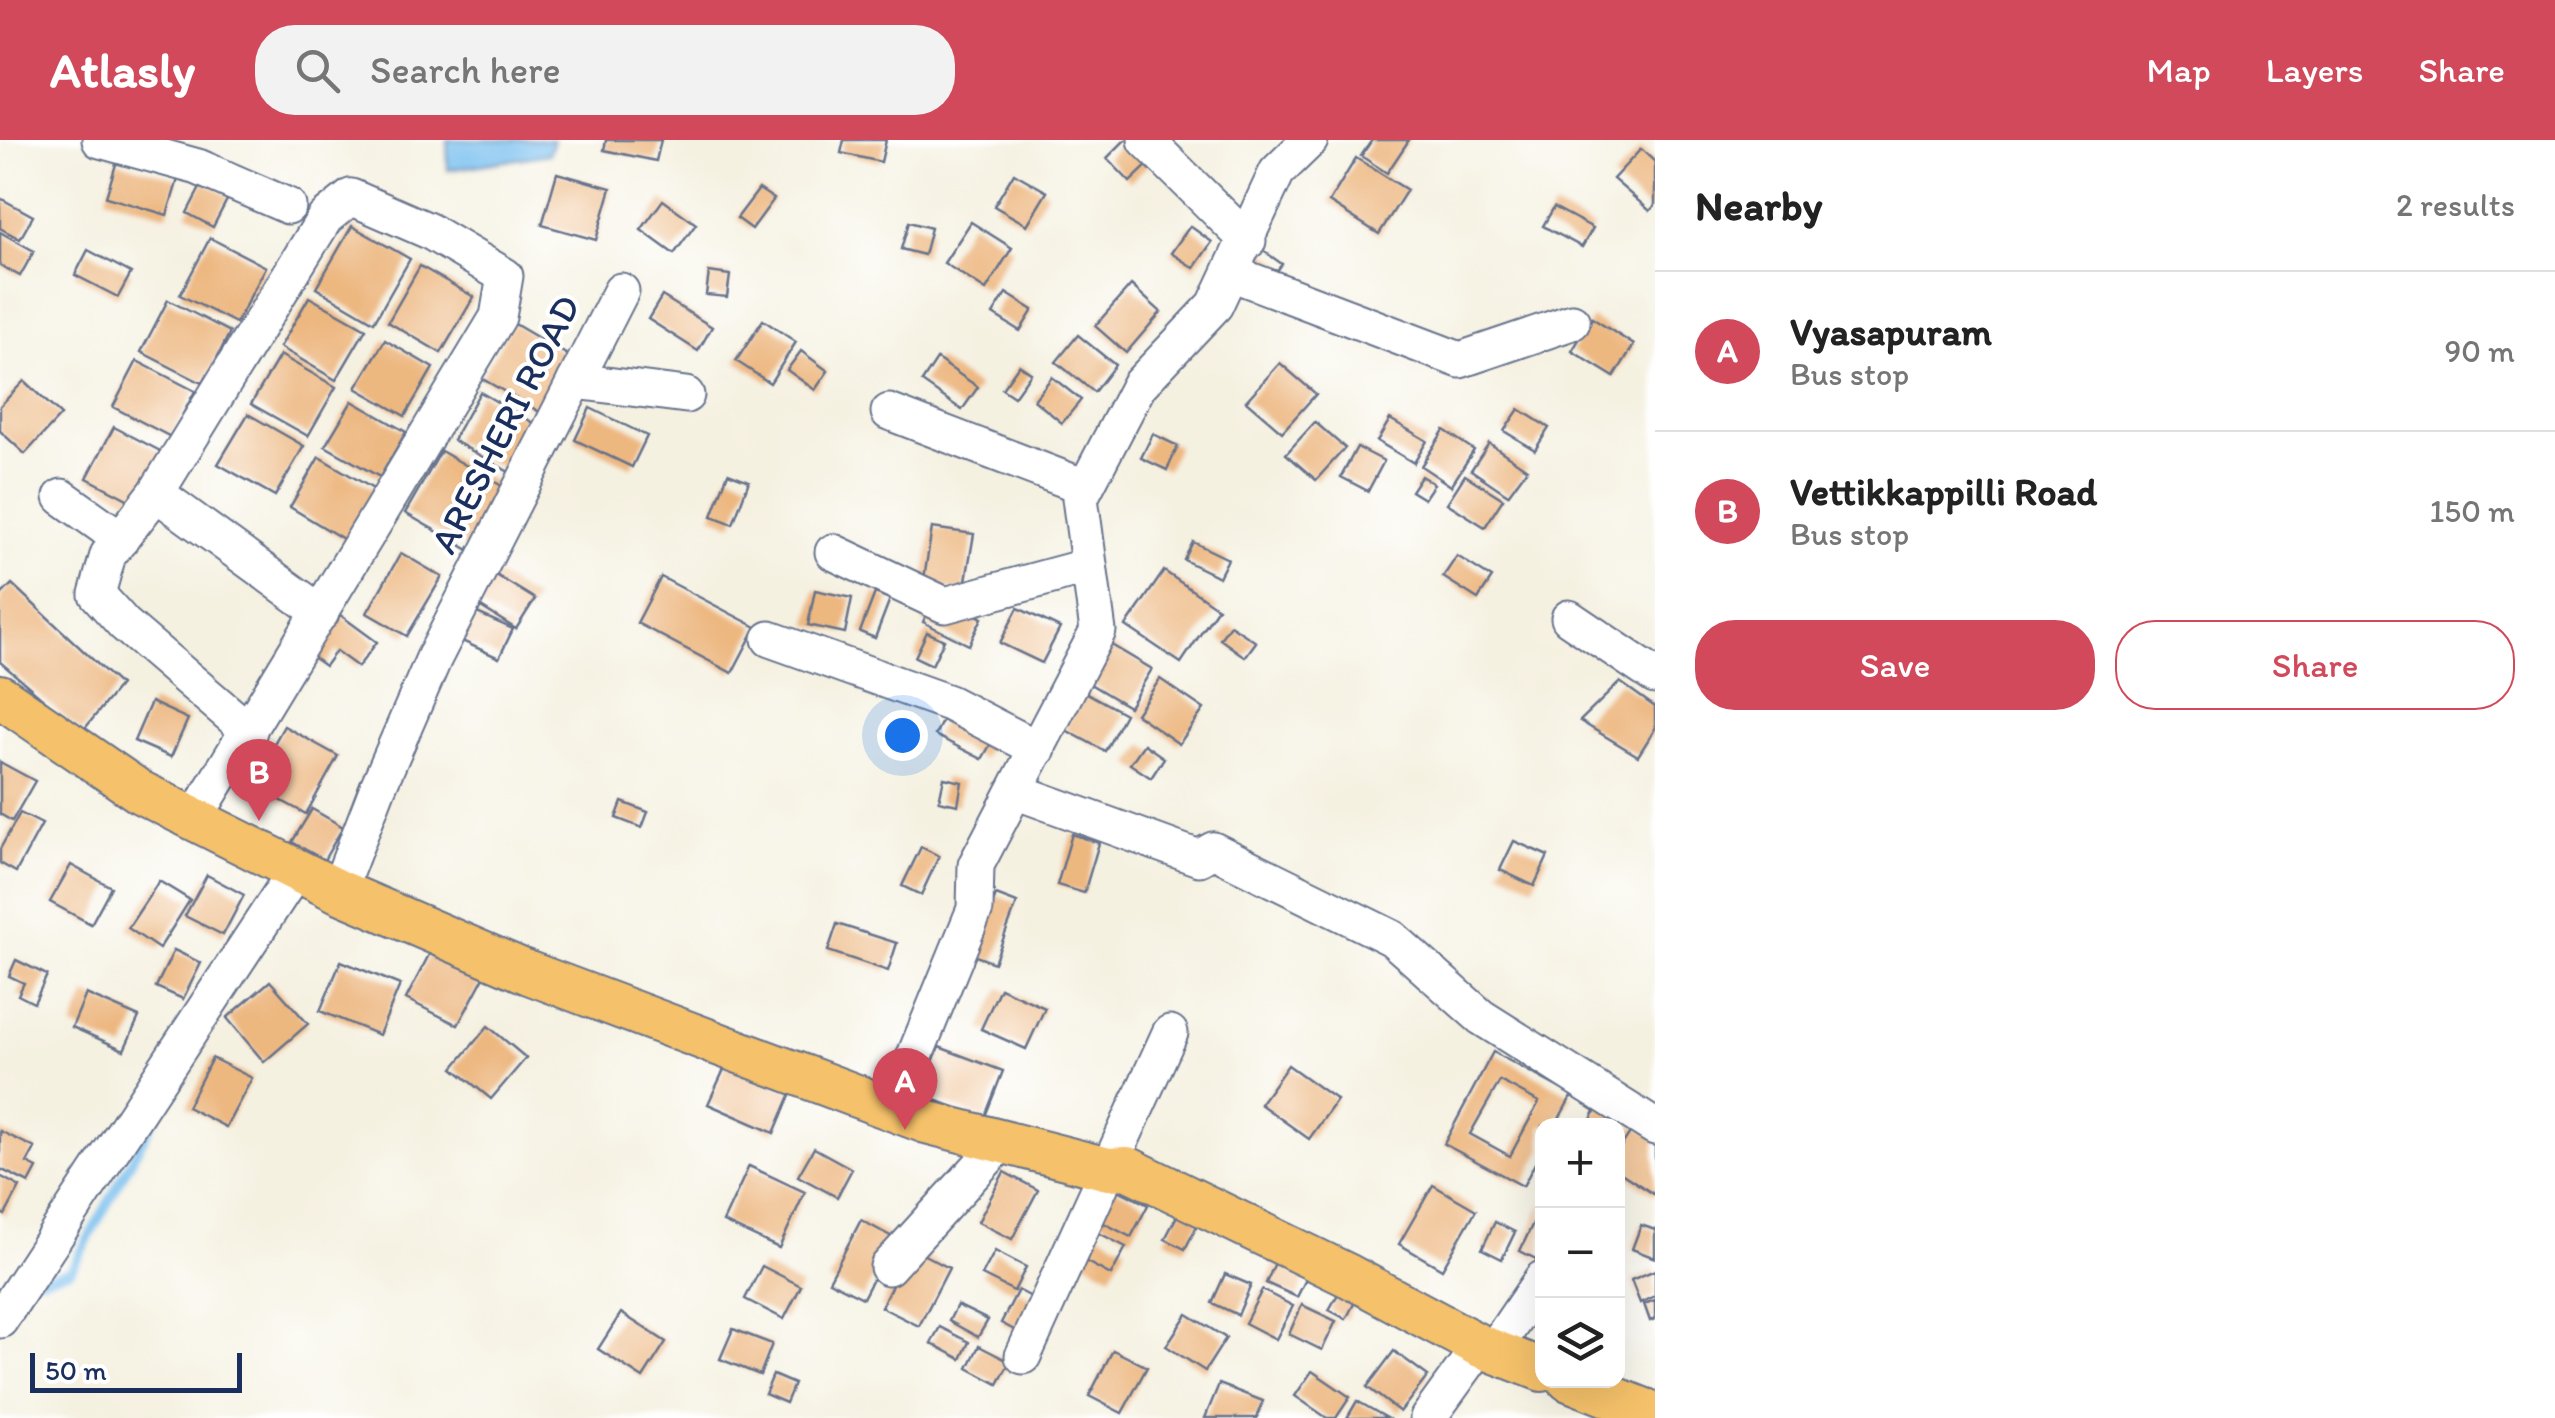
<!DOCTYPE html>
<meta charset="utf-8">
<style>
body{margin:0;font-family:Itim,sans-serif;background:#f2f2f2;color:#222}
.controls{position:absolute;right:30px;bottom:30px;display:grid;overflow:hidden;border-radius:20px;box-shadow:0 10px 40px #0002}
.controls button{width:90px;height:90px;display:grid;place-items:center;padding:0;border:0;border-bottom:2px solid #e0e0e0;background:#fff;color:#222;font:50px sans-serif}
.scale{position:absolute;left:30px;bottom:25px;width:212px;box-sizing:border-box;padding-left:10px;border:5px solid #1b2f5e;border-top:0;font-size:28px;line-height:35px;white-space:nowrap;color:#1b2f5e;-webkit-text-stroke:8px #fff;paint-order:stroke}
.you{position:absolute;left:902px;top:595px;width:35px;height:35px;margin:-25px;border:8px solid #fff;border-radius:50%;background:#1a73e8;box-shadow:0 0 0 15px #1a73e833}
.badge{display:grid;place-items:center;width:65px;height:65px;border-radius:50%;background:#d1495b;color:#fff;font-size:32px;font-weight:700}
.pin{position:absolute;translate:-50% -82px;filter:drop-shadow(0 2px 5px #0008)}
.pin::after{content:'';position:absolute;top:52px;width:35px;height:30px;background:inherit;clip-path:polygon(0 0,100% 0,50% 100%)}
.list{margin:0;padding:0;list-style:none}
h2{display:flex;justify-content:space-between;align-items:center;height:130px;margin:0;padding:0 40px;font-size:42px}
h2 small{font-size:32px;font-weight:400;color:#767676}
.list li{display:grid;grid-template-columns:65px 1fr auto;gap:30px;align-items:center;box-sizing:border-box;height:160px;padding:0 40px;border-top:2px solid #e0e0e0}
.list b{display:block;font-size:38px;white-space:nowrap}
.list p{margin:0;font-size:32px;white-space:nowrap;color:#767676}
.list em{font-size:32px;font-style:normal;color:#767676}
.actions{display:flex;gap:20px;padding:30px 40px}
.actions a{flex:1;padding:22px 0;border:2px solid #d1495b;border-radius:40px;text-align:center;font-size:35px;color:#d1495b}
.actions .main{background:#d1495b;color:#fff}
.icon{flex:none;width:55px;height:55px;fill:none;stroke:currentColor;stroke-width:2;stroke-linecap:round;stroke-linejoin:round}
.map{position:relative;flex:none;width:1655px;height:1278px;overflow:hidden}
header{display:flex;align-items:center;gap:60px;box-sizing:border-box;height:140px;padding:0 50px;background:#d1495b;color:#fff}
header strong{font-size:48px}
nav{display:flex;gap:55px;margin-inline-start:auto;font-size:35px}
.search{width:700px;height:90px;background:#f2f2f2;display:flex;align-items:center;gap:25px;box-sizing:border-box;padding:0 35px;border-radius:40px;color:#767676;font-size:38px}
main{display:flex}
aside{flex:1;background:#fff}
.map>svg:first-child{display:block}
.water{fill:#76beee;stroke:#4876a6;stroke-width:2.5}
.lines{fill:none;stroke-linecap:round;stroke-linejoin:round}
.stream{stroke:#76beee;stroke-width:9}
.building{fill:#edb780;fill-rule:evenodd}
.minor-casing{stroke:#67738c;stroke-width:39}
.major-casing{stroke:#67738c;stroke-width:46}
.minor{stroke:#fff;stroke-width:35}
.major{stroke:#f5c16b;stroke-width:42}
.labels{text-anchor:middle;stroke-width:8;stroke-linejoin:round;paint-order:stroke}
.street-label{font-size:38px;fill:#1b2f5e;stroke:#fff}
</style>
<header>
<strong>Atlasly</strong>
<div class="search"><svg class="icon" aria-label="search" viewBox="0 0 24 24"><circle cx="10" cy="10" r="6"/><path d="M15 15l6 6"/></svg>Search here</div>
<nav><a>Map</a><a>Layers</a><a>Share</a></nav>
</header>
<main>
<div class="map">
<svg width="1655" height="1278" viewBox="0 0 1655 1278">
<rect width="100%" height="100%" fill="#fff"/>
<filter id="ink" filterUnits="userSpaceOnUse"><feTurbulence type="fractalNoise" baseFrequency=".01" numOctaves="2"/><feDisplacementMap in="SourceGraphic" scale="20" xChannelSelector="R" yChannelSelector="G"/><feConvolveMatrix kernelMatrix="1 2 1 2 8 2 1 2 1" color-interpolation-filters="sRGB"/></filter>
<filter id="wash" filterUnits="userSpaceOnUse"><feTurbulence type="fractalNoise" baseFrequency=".0048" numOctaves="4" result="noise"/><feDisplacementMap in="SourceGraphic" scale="40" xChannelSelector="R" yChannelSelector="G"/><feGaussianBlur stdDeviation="2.25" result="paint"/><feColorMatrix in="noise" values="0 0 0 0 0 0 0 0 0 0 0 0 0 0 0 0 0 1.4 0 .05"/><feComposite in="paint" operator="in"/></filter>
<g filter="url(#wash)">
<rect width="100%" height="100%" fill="#f5f1e1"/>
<!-- water -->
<path class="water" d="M447,0H554L549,14L448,30Z"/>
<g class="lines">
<!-- stream -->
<path class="stream" d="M42,1139L71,1130L162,965"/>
</g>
<g id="blocks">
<!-- building -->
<g class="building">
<path d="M606,0H661L656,21L604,10Z"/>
<path d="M844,0H886L881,22L841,13Z"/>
<path d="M1125,0H1133L1153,20L1130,42L1107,18Z"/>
<path d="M1372,0H1409L1387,33L1361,16Z"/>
<path d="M1641,9L1655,22V65L1650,71L1613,39Z"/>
<path d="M1356,18L1407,50L1379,94L1329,62Z"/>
<path d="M117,21L178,39L167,75L106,57Z"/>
<path d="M557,33L611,48L596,100L542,85Z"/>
<path d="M1014,33L1047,52L1027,85L994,66Z"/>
<path d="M203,42L229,56L213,87L187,73Z"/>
<path d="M759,49L774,59L752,89L737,78Z"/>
<path d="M0,58L33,76L20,99L0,88Z"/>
<path d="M663,60L696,84L674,114L641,90Z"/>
<path d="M1554,67L1593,88L1582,107L1543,86Z"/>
<path d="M909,82L931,88L924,115L901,109Z"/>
<path d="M971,82L1012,108L986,150L944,123Z"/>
<path d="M352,86L410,119L374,182L316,148Z"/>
<path d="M1190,86L1212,102L1194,128L1171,113Z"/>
<path d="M0,92L34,111L20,136L0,125Z"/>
<path d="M210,98L266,127L236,183L180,155Z"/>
<path d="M1261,109L1282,124L1269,142L1248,128Z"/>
<path d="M88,110L131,133L118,157L75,135Z"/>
<path d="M420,126L474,157L441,213L388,182Z"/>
<path d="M709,132L730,135L727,157L706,155Z"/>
<path d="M1131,145L1161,172L1126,213L1095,186Z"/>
<path d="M1006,153L1033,170L1020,191L993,174Z"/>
<path d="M662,156L712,187L698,211L648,179Z"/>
<path d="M309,157L366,189L336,240L280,207Z"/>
<path d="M168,160L230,192L204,244L141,212Z"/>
<path d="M1592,178L1634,205L1614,237L1572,211Z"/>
<path d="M763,180L796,202L770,243L736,221Z"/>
<path d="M513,183L576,220L545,275L481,238Z"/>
<path d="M1078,195L1115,225L1094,252L1056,222Z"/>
<path d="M385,200L433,228L405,276L356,248Z"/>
<path d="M801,211L828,231L815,250L787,230Z"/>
<path d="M280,215L336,247L308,296L251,264Z"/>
<path d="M937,219L978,247L962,270L922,242Z"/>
<path d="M137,221L195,251L171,297L113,267Z"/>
<path d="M1280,223L1316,254L1282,292L1246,261Z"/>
<path d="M1019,225L1031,233L1014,257L1002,249Z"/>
<path d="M1052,237L1081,260L1062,283L1034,260Z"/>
<path d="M24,241L61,275L25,314L0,291V266Z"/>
<path d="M480,252L544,289L516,336L453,300Z"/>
<path d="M352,261L406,292L380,337L325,306Z"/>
<path d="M590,268L647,296L632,327L575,300Z"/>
<path d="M1519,269L1549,288L1535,310L1504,291Z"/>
<path d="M248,274L304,306L275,356L218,324Z"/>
<path d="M1390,279L1427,301L1414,323L1377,301Z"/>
<path d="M1315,282L1345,308L1316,340L1286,314Z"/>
<path d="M114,287L164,313L137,364L87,338Z"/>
<path d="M1444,290L1474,310L1451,346L1421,326Z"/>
<path d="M1153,294L1178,306L1167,330L1141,318Z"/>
<path d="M1489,303L1527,329L1508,355L1471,330Z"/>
<path d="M1357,307L1384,321L1368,351L1341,337Z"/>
<path d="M441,311L507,349L471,411L405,373Z"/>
<path d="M319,317L375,350L345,400L290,367Z"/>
<path d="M728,333L749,341L733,384L712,376Z"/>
<path d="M1465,335L1503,359L1485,387L1447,363Z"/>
<path d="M1421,336L1434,344L1424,359L1411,351Z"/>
<path d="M932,388L974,394L964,452L923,445Z"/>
<path d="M1193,402L1228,419L1219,437L1184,420Z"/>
<path d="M401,413L442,437L407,496L367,473Z"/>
<path d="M1457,416L1492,438L1478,459L1443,437Z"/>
<path d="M1164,431L1218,468L1181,523L1126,486Z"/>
<path d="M496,435L535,459L516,489L478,465Z"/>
<path d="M661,437L756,487L732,533L637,483Z"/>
<path d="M12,444L120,545L82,592L0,522V456Z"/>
<path d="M815,450L852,458L845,493L808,485Z"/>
<path d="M875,453L890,459L875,498L860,492Z"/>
<path d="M464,467L513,489L499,518L451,496Z"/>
<path d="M930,467H961L982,478L969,505L923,482Z"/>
<path d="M1018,468L1060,488L1042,523L1000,503Z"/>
<path d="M332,469L377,502L358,527L336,511L325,526L303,510Z"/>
<path d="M1230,485L1256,502L1245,517L1220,499Z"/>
<path d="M927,492L944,500L932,525L915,517Z"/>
<path d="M1103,500L1152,529L1129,567L1080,538Z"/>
<path d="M1160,539L1204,569L1179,604L1136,574Z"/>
<path d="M1620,542L1655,567V589L1638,616L1580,581Z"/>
<path d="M1085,552L1125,574L1105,611L1064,589Z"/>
<path d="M151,562L188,579L171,617L134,601Z"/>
<path d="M949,568L997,593L982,619L935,595Z"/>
<path d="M284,586L338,616L306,674L251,644Z"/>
<path d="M1144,604L1164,618L1151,638L1130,624Z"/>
<path d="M0,622L35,641L12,681L0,674Z"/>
<path d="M944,638L962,642L958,665L939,661Z"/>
<path d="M622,662L648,672L642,688L616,678Z"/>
<path d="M312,669L343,687L324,720L292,702Z"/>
<path d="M20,673L42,684L16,732L0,723V709Z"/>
<path d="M1072,694L1099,703L1084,753L1057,745Z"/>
<path d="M1514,701L1548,716L1534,746L1500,730Z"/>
<path d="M921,707L939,716L921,755L902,746Z"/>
<path d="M71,725L111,747L91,784L50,762Z"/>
<path d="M207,735L244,755L223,795L185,776Z"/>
<path d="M159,741L190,760L159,809L128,788Z"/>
<path d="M996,755L1017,763L994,823L973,815Z"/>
<path d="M837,784L897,803L888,831L828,811Z"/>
<path d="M433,807L485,835L458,885L406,859Z"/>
<path d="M174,810L201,823L183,859L156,847Z"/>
<path d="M16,820L47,835L34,863L18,855L24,843L9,836Z"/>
<path d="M341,821L400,845L379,895L320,871Z"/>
<path d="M270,841L308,884L264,922L227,878Z"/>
<path d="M1000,848L1045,868L1026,909L981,889Z"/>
<path d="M86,854L139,877L124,910L72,887Z"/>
<path d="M488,886L526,918L491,959L453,928Z"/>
<path d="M939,907L1003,931L984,979L920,954Z"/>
<path d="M1493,912L1572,955L1555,986H1542V1010L1523,1046L1444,1004ZM1500,941L1539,962L1510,1016L1470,994Z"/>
<path d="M212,918L252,938L226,987L187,967Z"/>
<path d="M727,923L792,951L774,993L708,964Z"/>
<path d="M1288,925L1337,960L1309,999L1260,964Z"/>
<path d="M1598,965L1620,976L1616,986H1588Z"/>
<path d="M1635,985L1655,998V1055L1618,1031V1011Z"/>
<path d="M0,991L35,1008L27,1023L37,1028L29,1043L0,1029Z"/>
<path d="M814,1008L852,1029L837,1057L798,1036Z"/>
<path d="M749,1026L805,1052L779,1108L723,1082Z"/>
<path d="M1004,1032L1038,1050L1012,1099L978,1082Z"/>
<path d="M0,1036L20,1047L5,1075L0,1072Z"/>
<path d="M1433,1045L1476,1070L1442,1129L1399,1104Z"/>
<path d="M1112,1047L1148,1065L1131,1097L1096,1079Z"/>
<path d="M1542,1064V1122L1520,1111Z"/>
<path d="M1181,1068L1201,1078L1185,1109L1165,1099Z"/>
<path d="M861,1080L894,1098L863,1158L829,1141Z"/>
<path d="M1495,1082L1515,1092L1502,1119L1482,1109Z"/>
<path d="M1641,1085L1655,1090V1118L1632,1109Z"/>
<path d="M1097,1092L1126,1107L1111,1135L1083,1120Z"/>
<path d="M911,1108L949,1128L919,1186L881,1167Z"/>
<path d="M995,1111L1026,1127L1014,1151L982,1135Z"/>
<path d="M1278,1116L1310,1131L1297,1157L1266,1143Z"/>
<path d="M762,1126L801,1146L784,1179L745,1159Z"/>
<path d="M1655,1130V1156L1640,1163L1631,1140Z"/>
<path d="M1225,1134L1251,1145L1238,1175L1212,1163Z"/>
<path d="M1342,1147L1358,1156L1346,1179L1329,1170Z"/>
<path d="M1018,1150L1041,1162L1024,1195L1001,1183Z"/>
<path d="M1262,1150L1293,1166L1276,1199L1245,1183Z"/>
<path d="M1655,1160V1179L1650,1181L1644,1164Z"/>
<path d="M957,1165L988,1180L978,1197L949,1181Z"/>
<path d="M1302,1165L1336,1181L1322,1210L1289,1194Z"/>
<path d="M621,1173L666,1202L643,1238L598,1209Z"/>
<path d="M1187,1174L1226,1198L1205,1231L1166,1206Z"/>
<path d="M940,1187L969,1202L961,1219L931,1203Z"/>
<path d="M733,1189L772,1204L760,1235L720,1219Z"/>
<path d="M979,1206L1010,1222L998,1244L968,1228Z"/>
<path d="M1113,1210L1147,1227L1122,1273L1089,1256Z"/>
<path d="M1394,1211L1428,1236L1400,1272L1367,1247Z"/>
<path d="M1312,1231L1350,1257L1336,1278H1327L1295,1256Z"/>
<path d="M773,1235L794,1244L786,1263L765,1254Z"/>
<path d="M1219,1244L1263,1261L1257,1278H1205Z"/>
<path d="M1357,1261L1387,1278H1347Z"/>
</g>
</g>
</g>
<g filter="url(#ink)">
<use href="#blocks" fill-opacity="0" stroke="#67738c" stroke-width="2.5"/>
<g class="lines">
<defs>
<g id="minor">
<path d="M100,0L198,27L288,66"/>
<path d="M1146,0L1248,101"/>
<path d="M1231,133L1460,220L1572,182"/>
<path d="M575,241L686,255"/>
<path d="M889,272L1085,347"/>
<path d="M156,353L321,473"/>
<path d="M62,357L121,399"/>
<path d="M833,412L945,465L1089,426"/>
<path d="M1569,478L1655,536"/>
<path d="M770,499L949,563L1038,609"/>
<path d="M1015,651L1199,718L1213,710L1392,798L1481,877L1655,987"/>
<path d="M194,679C295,512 398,345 498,177L505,136L429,91L351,57L325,78L156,353L108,415L97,454L124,484L249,591"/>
<path d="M338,751L378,647L434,518L621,151"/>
<path d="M893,969L975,769L976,725L1098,491L1080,358L1139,245L1215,165L1277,32L1310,0"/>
<path d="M888,1127L1002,1002"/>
<path d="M0,1180L295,732"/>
<path d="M1493,1211L1542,1139"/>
<path d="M1023,1216L1170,893"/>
<path d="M1428,1278L1480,1206"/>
</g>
<g id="major">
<path d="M0,556L140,652L338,751L529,833L926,982L1108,1029L1127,1028L1349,1136L1480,1206L1542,1230"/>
<path d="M1569,1240L1655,1274"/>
</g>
</defs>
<!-- minor casing -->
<use href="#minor" class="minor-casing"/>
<!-- major casing -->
<use href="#major" class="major-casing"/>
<!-- minor -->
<use href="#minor" class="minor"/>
<!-- major -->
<use href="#major" class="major"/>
</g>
</g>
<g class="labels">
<!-- street labels -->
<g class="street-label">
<text transform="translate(505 284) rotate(-63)" y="13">ARESHERI ROAD</text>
</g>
</g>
</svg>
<div class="controls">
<button>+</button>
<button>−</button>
<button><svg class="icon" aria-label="layers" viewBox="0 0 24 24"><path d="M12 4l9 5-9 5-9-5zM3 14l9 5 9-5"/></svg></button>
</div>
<div class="scale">50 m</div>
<div class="you"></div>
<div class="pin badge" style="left:905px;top:990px">A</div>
<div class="pin badge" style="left:259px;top:681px">B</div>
</div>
<aside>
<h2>Nearby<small>2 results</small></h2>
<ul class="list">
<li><span class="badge">A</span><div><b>Vyasapuram</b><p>Bus stop</p></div><em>90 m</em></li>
<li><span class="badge">B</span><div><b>Vettikkappilli Road</b><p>Bus stop</p></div><em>150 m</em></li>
</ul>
<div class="actions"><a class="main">Save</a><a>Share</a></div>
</aside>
</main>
